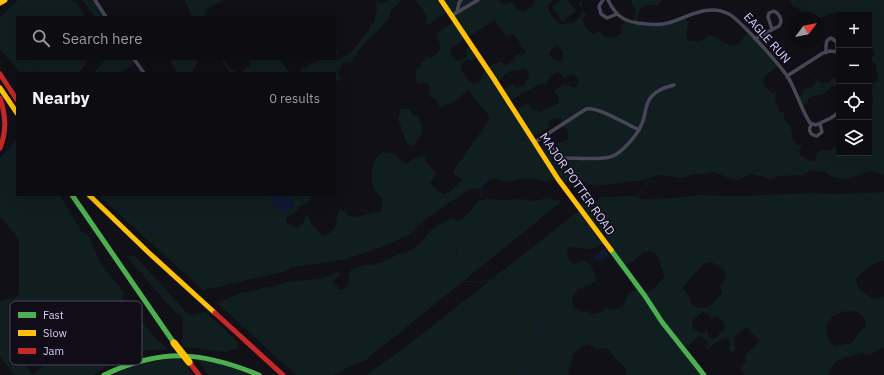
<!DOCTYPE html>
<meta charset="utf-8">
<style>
body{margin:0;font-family:"IBM Plex Sans",sans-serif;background:#161519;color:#f1f3f6}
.controls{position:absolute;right:12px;top:12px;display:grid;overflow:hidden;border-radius:0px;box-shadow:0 4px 16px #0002}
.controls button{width:36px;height:36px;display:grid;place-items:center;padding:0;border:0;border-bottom:1px solid #2d2c30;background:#0d0c10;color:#f1f3f6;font:20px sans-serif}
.compass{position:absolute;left:788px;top:12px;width:36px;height:36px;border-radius:50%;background:#0d0c10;box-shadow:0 4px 16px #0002;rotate:58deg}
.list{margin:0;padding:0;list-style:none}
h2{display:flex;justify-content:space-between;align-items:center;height:52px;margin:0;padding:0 16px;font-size:17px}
h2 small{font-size:13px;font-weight:400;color:#9a9b9f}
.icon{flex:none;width:22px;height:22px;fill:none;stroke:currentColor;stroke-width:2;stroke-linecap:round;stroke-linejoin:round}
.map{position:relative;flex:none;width:884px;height:375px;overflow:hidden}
.search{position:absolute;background:#0d0c10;box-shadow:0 4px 16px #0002;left:16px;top:16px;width:320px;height:44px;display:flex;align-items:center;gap:10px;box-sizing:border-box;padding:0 14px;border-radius:0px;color:#9a9b9f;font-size:15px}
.panel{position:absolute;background:#0d0c10;box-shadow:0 4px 16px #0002;left:16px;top:72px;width:320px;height:124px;border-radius:0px}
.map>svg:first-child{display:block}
.green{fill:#111e20;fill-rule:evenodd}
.water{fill:#101832}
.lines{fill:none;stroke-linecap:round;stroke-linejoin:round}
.stream{stroke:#101832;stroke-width:1}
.street{stroke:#484656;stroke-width:3.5}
.fast{stroke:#4caf50;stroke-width:5}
.slow{stroke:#ffc107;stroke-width:5}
.jam{stroke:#c62828;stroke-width:5}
.slow-bridge{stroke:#ffc107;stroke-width:7}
.labels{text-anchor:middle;stroke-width:3.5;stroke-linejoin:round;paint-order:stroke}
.street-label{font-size:12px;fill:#d7ccf8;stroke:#100d19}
.key{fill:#100d19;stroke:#4c465c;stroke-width:1}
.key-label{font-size:11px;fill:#d7ccf8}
</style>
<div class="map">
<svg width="884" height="375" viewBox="0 0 884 375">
<rect width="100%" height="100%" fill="#111016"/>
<!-- green -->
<g class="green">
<path d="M18,0H70L77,3L86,17H17V59H88L85,65L79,73H20L0,49V18Z"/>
<path d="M82,0H95L106,17H95Z"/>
<path d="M185,0H224C216,5 205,6 204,17H192Z"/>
<path d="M389,0H400L399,3L390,11V17L379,29L364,43L351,62L343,63L338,74L341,79L338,80L335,84V73H302L300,69C308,68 306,66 312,63C319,59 327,59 335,59V51H338L336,57L337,60L351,53L370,29L369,26L375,21V15L377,11L376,1L381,3L387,2Z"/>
<path d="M416,0H498L504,4L513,2L517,10L523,12C529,9 534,7 534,0H553L548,5C547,12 556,24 563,25C567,23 568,23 572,23C577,22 582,15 582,10C582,9 580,6 579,4L582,0L583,12L586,15L583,18C583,24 588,32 594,34L601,31L603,36C608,39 617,37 622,33L621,28L625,21L633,22L636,10L632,5L631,0H662L658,6L655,5L642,6C639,11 637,17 637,22L659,24L685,16L688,24L686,36L689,41C696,41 705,43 707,35C711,36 715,36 717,38C724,42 730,48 739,44L742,38L748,33L778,66L765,76L763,82C767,88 769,94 776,93L775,96L778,109L781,112H785C780,121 789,122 791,129C793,135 791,140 796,145H802L799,151L800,155L810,161H814L820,150C834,151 829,150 839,143V139V153H869V110L872,107L873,98L869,95V83H875L878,79L876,64L874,62H869L875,54L874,50L869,45V15H839V16L835,13H831C820,20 818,18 805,18L798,7H793L790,2L791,0H884V175L869,171L857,176L840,179L831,176L825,172L811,170L803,175L781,176L769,179L761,176L751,174L739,180L731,179L714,172L704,174H693L681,179L663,175H658L643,180L595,186L585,183L580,179L577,178L562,184L556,177L547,182L526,178L506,182L494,178L490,179L481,188L468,190L423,221L410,234L385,246L343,260L293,267L292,266L287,271L203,290L98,195H272L291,207L293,202L289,195H313L307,203L300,205L296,212L287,217L286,221L288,224L296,228C303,224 305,221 307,214L312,225L315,226L318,232L324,235L330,233L337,225L336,218L340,208L349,216L354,217L381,211L383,198C370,192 369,169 376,158C378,156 381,154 383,152L395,154C398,158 402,165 408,163C410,162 411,160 413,159C417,157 422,158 426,155L427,156L425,159L427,163L436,173L430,184L444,195L450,192L463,180L454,174V170C465,151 480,136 490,117L468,90L457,100L439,108L436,99L433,97H429L430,94L429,85L426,83L417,84L415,70L421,67V63L425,60V56L431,58C443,50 441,46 436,34L455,21L448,11L428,25L426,23L427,17ZM495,20L506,37L512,34H514L526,52L522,55H516C513,60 511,65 504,65L501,61L487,68L486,67L480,81L474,83L469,81C467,76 462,73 460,68L461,64L467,60L471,61L478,56L471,46L466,49L467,55L465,58L458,61C452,58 450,53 451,48ZM556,45L563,51V58L560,61C553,61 550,58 550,51L556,47ZM523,68L528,71L529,76L524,85L517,88L512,84L502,91L497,83C501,79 504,74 510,72C515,69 518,72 523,68ZM556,73L561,74L564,78L571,74L576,76L579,82L576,87L573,88L565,84L554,90L559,98L558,103L540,112L531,109L529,103L515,111L509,101L538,85L547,83L548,79ZM554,118H558L561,120V126C566,128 569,132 569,138L563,142H560L554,147H550L546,142L538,147L532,137L549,128L548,123Z"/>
<path d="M562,0H568L576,11L562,22L552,7Z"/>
<path d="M106,59H135L137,63L120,73H94Z"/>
<path d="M169,59H199L192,73H177Z"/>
<path d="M221,59H225C226,65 233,72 239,73L250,65L249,60L253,59H280L289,73H230Z"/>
<path d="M814,77L822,84L829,82L832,78L839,79V87L833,86C826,93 821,95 811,97L807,100L808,103L801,106L797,98L803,94L802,90L814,86L816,83Z"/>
<path d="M401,109H410L413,115L419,116L420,123L422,126V133L414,146L407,144L398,119Z"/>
<path d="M17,139V195H60L81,231L89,236L100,262L124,293L122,297L130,307L122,311L96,319L61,327L22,344L18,349L16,356L32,374L36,372L49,360L48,356L40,347L42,346L51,347L62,340L76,338L87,331L97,330L107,331L117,321H142L158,341L169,350H147L118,359L93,375H15L0,357V301L17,297L19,294V240L0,216V158Z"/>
<path d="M884,192V261C872,263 862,271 856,280L858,288L873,299L884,297V348L875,352L870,355L862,353L837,360L828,373L829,375H744V373L740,368L746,361L745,355L754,347L760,340L751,333L748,327C738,332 729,337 736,349L733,354L729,348L731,344L728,338H723L704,351L708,345V342L701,336L698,337L685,349L705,375H626C627,366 620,364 615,358C611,354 612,351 606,348L597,350L590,344C582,346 577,349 572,356L573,359L568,368L569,375H366L403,349L581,209L580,206L586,202L596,201L601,197L635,196L641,199L675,198L699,195L738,196L810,193L840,194ZM605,243L623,266L635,260L644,252C655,250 658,253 660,264C661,268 664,272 664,277L654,289L643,293L639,287L627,295C626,307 617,313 606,307C602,312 599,313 592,314L588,311L582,312L574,307L572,298C577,290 582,286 591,285L593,282L597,280C594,272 591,263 582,260L573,264L569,260L567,249C575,245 581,249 590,249C595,249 600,245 605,243ZM712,262L724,271L726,278L720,286L722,293C713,305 706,313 692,304L689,297L683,288C687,281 691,277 696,272C703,266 702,263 712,262ZM848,311L857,312L864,317L866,325C861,332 857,335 852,343L835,346L829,342L826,326C833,315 835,313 848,311ZM703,312L710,316L712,320L714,317H717L724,322L725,327L723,331L720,332L718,337L713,339L709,337L707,331L708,327L705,332L701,333L693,328L692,324C694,319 698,314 703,312Z"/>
<path d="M546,198L562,201L377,351L369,356L367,360L359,362L333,375H296L217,303L241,293L253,291L262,288L271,287L286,282L323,278L338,272L341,274L333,281L340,290H342L349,283L348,276L351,270L365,265H369L380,263L399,254L406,253L422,242L429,232L437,226L453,217V219L457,221L465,217L478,202L485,199L509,200L520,199L535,201Z"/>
<path d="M134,255L187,313L191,315L205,312L239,343L238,348L225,352L185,347L182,348L183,317L176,313L127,257Z"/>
<path d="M180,358L194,375H112C134,365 155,360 180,358Z"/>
<path d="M196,358L224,364L251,375H209Z"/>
</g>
<!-- water -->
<g class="water">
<path d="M269,195H292L294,208L287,213L280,212L271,201Z"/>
<path d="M603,249H605L608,253L609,256L603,259L597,260L594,258L595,255Z"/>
</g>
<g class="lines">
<!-- stream -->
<g class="stream">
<path d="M9,9L17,32"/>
<path d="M33,59L42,73"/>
<path d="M524,139L509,144L498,156L486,164L482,172L480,179L481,195L474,213L456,228L460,239L457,247L455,276L459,281L479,282L503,278L517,277L527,270L551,288L559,300L550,313L543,318L542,332L526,359L527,375"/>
<path d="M112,195L133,216L150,228L159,226L161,217L177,208L178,195"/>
<path d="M608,243L620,220L689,126L704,99L720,86L730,69L741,66"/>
<path d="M134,261L182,314L198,338L212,352"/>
<path d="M558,296L575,280L584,267L596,258"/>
<path d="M218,367H223L231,375"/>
</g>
<!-- street -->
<g class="street">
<path d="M95,0L106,17"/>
<path d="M603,0L599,6L601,14L607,18L617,14"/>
<path d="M608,0C615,14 622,21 638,23C648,24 658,26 668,23C688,17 708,3 729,14C740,20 782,67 789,79C797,93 801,109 810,123L816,125L831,118L839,112"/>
<path d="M457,12L459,3L461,0"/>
<path d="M451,16L478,0"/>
<path d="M755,39L779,26C783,21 780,14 774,11L769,13L768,17L772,29"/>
<path d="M826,52C826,46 825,40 831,38L837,42V52"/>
<path d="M134,59L144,73"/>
<path d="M787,76L823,53L830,51L839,52"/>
<path d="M812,124C808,129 809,135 817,136L822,132L820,124"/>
<path d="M545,136L557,154L563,158C578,158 595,160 610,157C622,154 639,133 643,121C646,112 645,103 652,96C657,90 666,87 674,85"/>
<path d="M535,142L586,109C599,107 626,124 639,130"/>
</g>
<!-- fast -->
<g class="fast">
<path d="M72,195L174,343"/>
<path d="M611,250L645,296L662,322L704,375"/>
<path d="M104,375C162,348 201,351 259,375"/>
</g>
<!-- slow -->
<g class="slow">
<path d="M441,0L494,79L558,179L611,250"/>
<path d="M0,3L5,0"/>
<path d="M0,88L17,113"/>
<path d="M89,195L148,252L215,313"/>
</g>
<!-- jam -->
<g class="jam">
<path d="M0,74L17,100"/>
<path d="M0,98C6,115 7,131 0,148"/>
<path d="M215,313L283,375"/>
<path d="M189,362L199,375"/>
</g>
<!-- slow-bridge -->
<path class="slow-bridge" d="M174,343L189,362"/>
</g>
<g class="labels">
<!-- street labels -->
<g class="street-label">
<text transform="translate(767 38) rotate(48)" y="4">EAGLE RUN</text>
<text transform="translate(577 184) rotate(55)" y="4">MAJOR POTTER ROAD</text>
</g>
</g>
<!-- legend -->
<rect x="10" y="301" width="132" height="64" rx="6" class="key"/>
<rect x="18" y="312" width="18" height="6" fill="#4caf50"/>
<rect x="18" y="330" width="18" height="6" fill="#ffc107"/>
<rect x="18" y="348" width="18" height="6" fill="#c62828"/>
<g class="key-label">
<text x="43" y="319">Fast</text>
<text x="43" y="337">Slow</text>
<text x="43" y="355">Jam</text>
</g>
</svg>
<div class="controls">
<button>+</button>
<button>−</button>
<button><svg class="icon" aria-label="locate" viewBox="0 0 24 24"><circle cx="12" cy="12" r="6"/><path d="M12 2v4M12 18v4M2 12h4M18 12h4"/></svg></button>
<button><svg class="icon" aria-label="layers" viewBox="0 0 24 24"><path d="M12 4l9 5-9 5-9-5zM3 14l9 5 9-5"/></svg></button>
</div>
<svg class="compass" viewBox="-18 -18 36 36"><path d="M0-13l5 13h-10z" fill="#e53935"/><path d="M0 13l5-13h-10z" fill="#9a9b9f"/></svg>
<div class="search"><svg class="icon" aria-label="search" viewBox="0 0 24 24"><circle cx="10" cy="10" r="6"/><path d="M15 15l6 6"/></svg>Search here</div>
<section class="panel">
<h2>Nearby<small>0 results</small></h2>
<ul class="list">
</ul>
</section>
</div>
